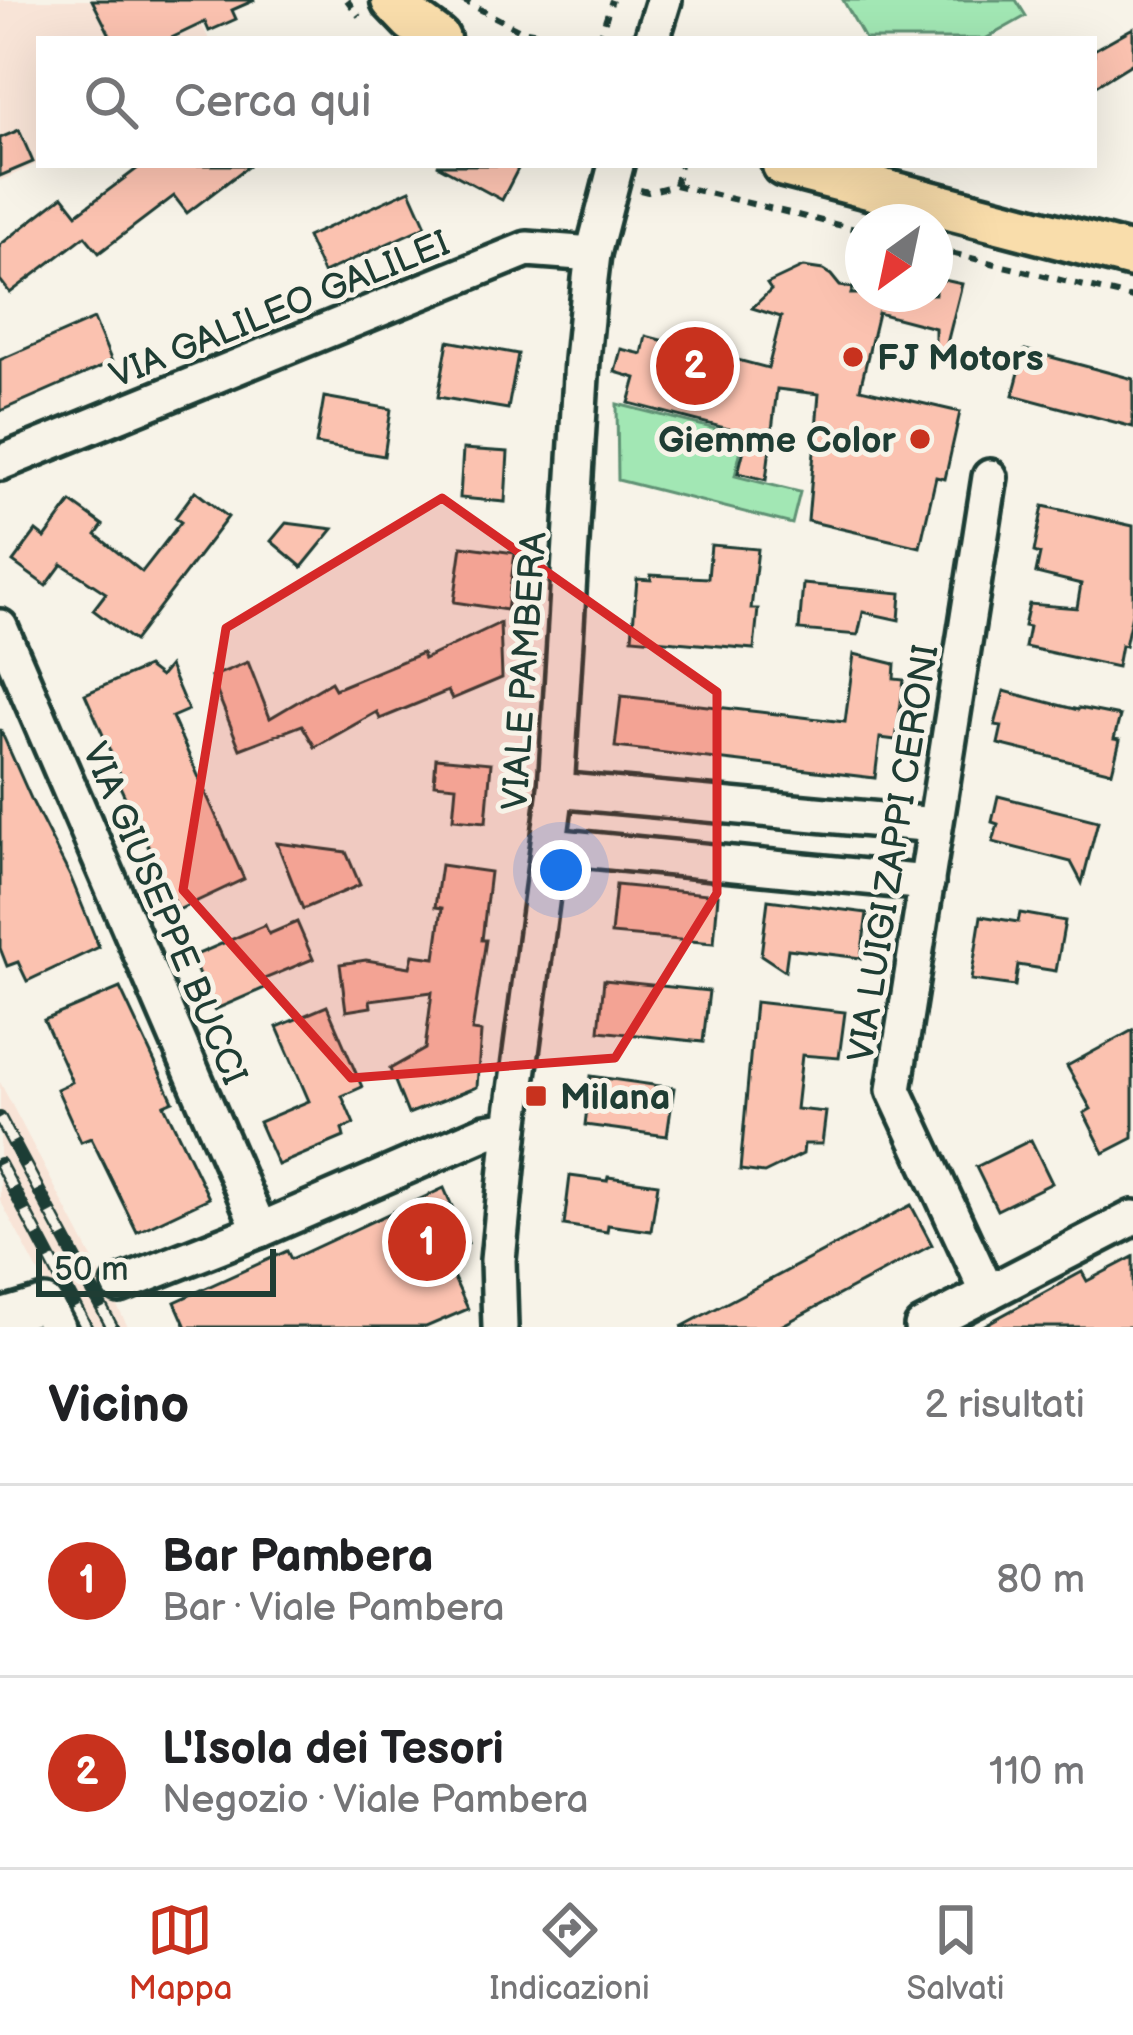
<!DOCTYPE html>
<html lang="it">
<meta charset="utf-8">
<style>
body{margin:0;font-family:"Balsamiq Sans",sans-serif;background:#f6f6f6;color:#202124}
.compass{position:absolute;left:845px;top:204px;width:108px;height:108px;border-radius:50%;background:#fff;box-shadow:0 12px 48px #0002;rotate:213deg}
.scale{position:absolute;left:36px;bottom:30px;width:240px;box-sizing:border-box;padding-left:12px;border:6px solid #1f3d34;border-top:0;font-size:33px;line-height:42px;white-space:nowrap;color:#1f3d34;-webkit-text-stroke:9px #f7f3e8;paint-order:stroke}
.you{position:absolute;left:561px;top:870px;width:42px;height:42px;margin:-30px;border:9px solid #fff;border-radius:50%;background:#1a73e8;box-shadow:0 0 0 18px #1a73e833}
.badge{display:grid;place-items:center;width:78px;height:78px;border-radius:50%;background:#c8321e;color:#fff;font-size:39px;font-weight:700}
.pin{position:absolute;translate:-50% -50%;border:6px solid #fff;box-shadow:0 3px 12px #0006}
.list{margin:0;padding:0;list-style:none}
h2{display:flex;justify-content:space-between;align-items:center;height:156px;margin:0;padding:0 48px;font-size:51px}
h2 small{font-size:39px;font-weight:400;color:#757577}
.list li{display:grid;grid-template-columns:78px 1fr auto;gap:36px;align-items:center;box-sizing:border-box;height:192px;padding:0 48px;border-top:3px solid #e0e0e0}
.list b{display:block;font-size:45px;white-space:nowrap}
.list p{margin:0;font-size:39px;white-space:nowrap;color:#757577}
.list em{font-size:39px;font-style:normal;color:#757577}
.icon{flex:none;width:66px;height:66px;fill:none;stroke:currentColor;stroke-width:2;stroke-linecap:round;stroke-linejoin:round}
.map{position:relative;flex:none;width:1133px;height:1327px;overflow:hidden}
.search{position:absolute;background:#fff;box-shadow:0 12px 48px #0002;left:36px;right:36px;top:36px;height:132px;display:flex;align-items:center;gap:30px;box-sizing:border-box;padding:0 42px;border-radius:0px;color:#757577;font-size:45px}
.sheet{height:540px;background:#fff}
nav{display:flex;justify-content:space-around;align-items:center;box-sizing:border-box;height:168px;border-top:3px solid #e0e0e0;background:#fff;font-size:33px;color:#757577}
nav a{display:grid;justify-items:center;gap:6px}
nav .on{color:#c8321e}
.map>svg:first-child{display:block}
.built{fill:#f8e4d7}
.green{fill:#a2e7b4;stroke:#609274;stroke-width:3}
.building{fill:#fbc2b0;stroke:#1f3d34;stroke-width:3}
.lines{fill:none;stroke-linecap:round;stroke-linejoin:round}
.minor-casing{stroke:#1f3d34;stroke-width:42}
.major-casing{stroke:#1f3d34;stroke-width:51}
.path{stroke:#1f3d34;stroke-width:6;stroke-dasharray:9 9;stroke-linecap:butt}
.minor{stroke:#f7f3e8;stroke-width:33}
.major{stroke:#f9ddab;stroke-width:42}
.rail-casing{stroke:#1f3d34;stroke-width:14}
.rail{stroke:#f7f3e8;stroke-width:9;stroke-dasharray:27;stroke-linecap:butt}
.marked{fill:#d62828;fill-opacity:0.2;stroke:#d62828;stroke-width:9;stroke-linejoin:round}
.poi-dot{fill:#c8321e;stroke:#f7f3e8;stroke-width:4.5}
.labels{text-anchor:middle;stroke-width:10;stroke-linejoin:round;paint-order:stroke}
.street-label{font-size:36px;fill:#1f3d34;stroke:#f7f3e8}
.poi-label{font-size:36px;font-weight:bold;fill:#1f3d34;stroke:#f7f3e8;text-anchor:start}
</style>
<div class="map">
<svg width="1133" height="1327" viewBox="0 0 1133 1327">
<rect width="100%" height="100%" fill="#f7f3e8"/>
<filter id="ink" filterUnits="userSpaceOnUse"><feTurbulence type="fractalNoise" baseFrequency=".00833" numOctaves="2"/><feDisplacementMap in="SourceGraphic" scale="24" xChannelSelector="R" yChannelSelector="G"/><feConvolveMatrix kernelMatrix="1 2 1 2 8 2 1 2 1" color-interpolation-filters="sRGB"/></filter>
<g filter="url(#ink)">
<!-- built -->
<g class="built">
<path d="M0,0H188L209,39H39V163L0,181Z"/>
<path d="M0,1082L128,1327H68L0,1200Z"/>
</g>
<!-- green -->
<g class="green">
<path d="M843,0H1016L1026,16L985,39H865Z"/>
<path d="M617,404L744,436L735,476L800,492L792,524L618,480Z"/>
</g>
<!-- building -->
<g class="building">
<path d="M92,0H255L232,10L236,19L209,31L205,22L169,39H112Z"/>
<path d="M1133,28V63L1094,87V50Z"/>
<path d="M19,130L33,162L0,176V138Z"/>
<path d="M142,165H250L187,213L174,196L99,253L85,236L10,293L0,280V245L63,196L77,214Z"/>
<path d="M437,165H520L502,200Z"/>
<path d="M410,190L426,226L323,273L307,237Z"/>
<path d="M803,267L823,270L831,275L840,286L853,288L851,294H935V278L962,284L944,355L935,354V328L878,313L860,389L960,412L945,479L936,477L920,547L808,521L819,394L777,389L766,480L738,473L748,434L629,403L636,378L615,372L621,349L642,354L646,336L768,368L781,317L752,308L771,290L767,284Z"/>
<path d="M94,319L112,362L0,411V360Z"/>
<path d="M448,341L518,354L508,409L438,397Z"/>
<path d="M1025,350L1133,379V427L1013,395Z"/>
<path d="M324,397L391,409L384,456L316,444Z"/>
<path d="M463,449L508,452L505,502L460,498Z"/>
<path d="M195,491L228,517L134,641L93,610L106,593L62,564L46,586L13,562L36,531L45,538L71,502L103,525L96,535L142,572L181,522L175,518Z"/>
<path d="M1043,506L1133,526V609L1125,646L1121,645L1117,667L1025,647L1029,627L1024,626L1029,604L1077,608L1081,584L1036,573L1040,554L1034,552Z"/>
<path d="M286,523L333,529L302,567L271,541Z"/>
<path d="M711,545L758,549L751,609H758L754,649L632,638L637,579L651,580V575L708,578Z"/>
<path d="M462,546L515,553L507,610L454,602Z"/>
<path d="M803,584L901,593L899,620L863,612L858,635L799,630Z"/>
<path d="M500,623L502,678L452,699L448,691L380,719L377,712L315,747L302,725L240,749L211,677L248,662L270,718L331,682L335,689L422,653L424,659Z"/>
<path d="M854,654L895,664L894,679L904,680L896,740L880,738L875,778L615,747L621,696L845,722Z"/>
<path d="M169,666L188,710L172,717L244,879L178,910L116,778L121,776L85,694L147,667L160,677Z"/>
<path d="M1004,691L1078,710L1079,708L1120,716L1114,739L1120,740L1112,772L998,744L1002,726L995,725Z"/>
<path d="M0,729L33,803L71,878L99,947L27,981L18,962L7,966L0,948Z"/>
<path d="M436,758L491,763L486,822L453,819L456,786L434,784Z"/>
<path d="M998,796L1098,821L1082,883L1071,862L993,842L998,824L992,822Z"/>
<path d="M277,843L346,852L360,885L303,909Z"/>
<path d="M441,865L490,872L482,940H486L472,1031L481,1032L477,1087L408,1114L390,1069L425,1049L432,992L370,1000L371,1007L346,1011L340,964L366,960L410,967L413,955L435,958L442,908L435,907Z"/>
<path d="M616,885L718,895L714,943L611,934Z"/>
<path d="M768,900L867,913L861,958L788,949L785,971L761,955Z"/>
<path d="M1020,913L1065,921L1056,971L1018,965L1015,986L971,980L981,916L1018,922Z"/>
<path d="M297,922L313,959L264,979L267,987L214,1010L191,957L265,925L269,934Z"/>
<path d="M604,980L709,991L703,1042L599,1031Z"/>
<path d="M120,988L173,1101L164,1105L209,1198L137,1232L91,1138L81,1142L57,1089L72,1082L44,1020Z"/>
<path d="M755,1002L845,1012L839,1058L802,1055L796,1109L826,1112L822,1144H804L803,1154L764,1173L740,1170Z"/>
<path d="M327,1006L362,1087L342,1096L354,1124L342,1129L344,1137L278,1165L259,1122L309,1101L277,1027Z"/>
<path d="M1133,1030V1138L1104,1153L1084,1113L1091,1109L1067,1066Z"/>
<path d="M591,1076L674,1088L667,1136L585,1125Z"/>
<path d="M1031,1140L1052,1183L997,1210L976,1167Z"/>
<path d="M570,1176L607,1181L608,1177L658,1184L651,1231L608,1225L607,1232L564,1225Z"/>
<path d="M444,1188L468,1243L443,1254L468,1309L426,1327H186L175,1302L287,1251L291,1259Z"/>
<path d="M911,1205L932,1245L779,1327H681Z"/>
<path d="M1133,1257V1327H981L1082,1272L1087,1281Z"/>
</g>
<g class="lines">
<defs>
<g id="minor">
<path d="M652,39L664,0"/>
<path d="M0,463L527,249L593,254"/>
<path d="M0,627L260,1230"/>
<path d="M556,790L935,825"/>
<path d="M550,846L927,883"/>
<path d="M120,1285L260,1230L486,1132L511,1128"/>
<path d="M988,1293L894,1090L990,477"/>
<path d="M0,1317L45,1304L57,1327"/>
<path d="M500,1327L498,1260L511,1128L556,790L582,360L590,279L593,254L616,165"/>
<path d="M922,1327L1133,1218"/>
</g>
<g id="major">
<path d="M393,0L412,20L438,39"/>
<path d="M784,165L1133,256"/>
</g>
</defs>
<!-- minor casing -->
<use href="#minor" class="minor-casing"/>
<!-- major casing -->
<use href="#major" class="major-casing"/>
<!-- path -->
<g class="path">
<path d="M347,0L359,16"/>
<path d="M462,0L520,30L575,39"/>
<path d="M599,39L612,0"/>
<path d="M675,185L680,165"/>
<path d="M640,190L648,192L675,185L863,231"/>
<path d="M935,249L1133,298"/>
</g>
<!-- minor -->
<use href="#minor" class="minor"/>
<!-- major -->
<use href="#major" class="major"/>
<defs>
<g id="rail">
<path d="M0,1118L112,1327"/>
<path d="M0,1164L86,1327"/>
</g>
</defs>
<!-- rail casing -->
<use href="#rail" class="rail-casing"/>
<!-- rail -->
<use href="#rail" class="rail"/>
</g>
</g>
<!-- marked area -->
<path class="marked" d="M442,498L717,692V893L615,1058L351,1078L183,890L226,628Z"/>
<!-- markers -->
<g class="poi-dot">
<circle cx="853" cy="357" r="12"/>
<circle cx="920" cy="439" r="12"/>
<rect x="524" y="1084" width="24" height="24" rx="6"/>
</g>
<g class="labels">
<!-- street labels -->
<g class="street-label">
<text transform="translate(279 308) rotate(-22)" y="13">VIA GALILEO GALILEI</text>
<text transform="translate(523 671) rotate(-86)" y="13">VIALE PAMBERA</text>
<text transform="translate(892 853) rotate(-81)" y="13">VIA LUIGI ZAPPI CERONI</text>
<text transform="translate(166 913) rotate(67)" y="13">VIA GIUSEPPE BUCCI</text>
</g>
<!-- poi labels -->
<g class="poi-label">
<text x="877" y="370">FJ Motors</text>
<text x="896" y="452" text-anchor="end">Giemme Color</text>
<text x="560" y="1109">Milana</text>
</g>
</g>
</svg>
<svg class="compass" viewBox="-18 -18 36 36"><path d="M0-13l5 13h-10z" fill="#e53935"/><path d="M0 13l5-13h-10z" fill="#757577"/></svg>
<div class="scale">50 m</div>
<div class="you"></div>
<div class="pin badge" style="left:427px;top:1242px">1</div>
<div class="pin badge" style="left:695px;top:366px">2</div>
<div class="search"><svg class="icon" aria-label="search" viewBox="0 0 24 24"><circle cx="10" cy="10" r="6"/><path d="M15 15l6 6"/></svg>Cerca qui</div>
</div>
<section class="sheet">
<h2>Vicino<small>2 risultati</small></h2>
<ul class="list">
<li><span class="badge">1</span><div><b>Bar Pambera</b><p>Bar · Viale Pambera</p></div><em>80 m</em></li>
<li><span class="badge">2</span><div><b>L'Isola dei Tesori</b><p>Negozio · Viale Pambera</p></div><em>110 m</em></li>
</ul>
</section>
<nav>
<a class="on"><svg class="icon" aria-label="map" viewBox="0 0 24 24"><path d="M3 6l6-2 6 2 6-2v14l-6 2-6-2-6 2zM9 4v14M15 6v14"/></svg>Mappa</a>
<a><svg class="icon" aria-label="directions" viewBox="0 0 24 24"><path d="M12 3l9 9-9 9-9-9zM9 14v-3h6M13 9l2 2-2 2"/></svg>Indicazioni</a>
<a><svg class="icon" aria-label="saved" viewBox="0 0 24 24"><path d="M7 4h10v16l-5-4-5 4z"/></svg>Salvati</a>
</nav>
